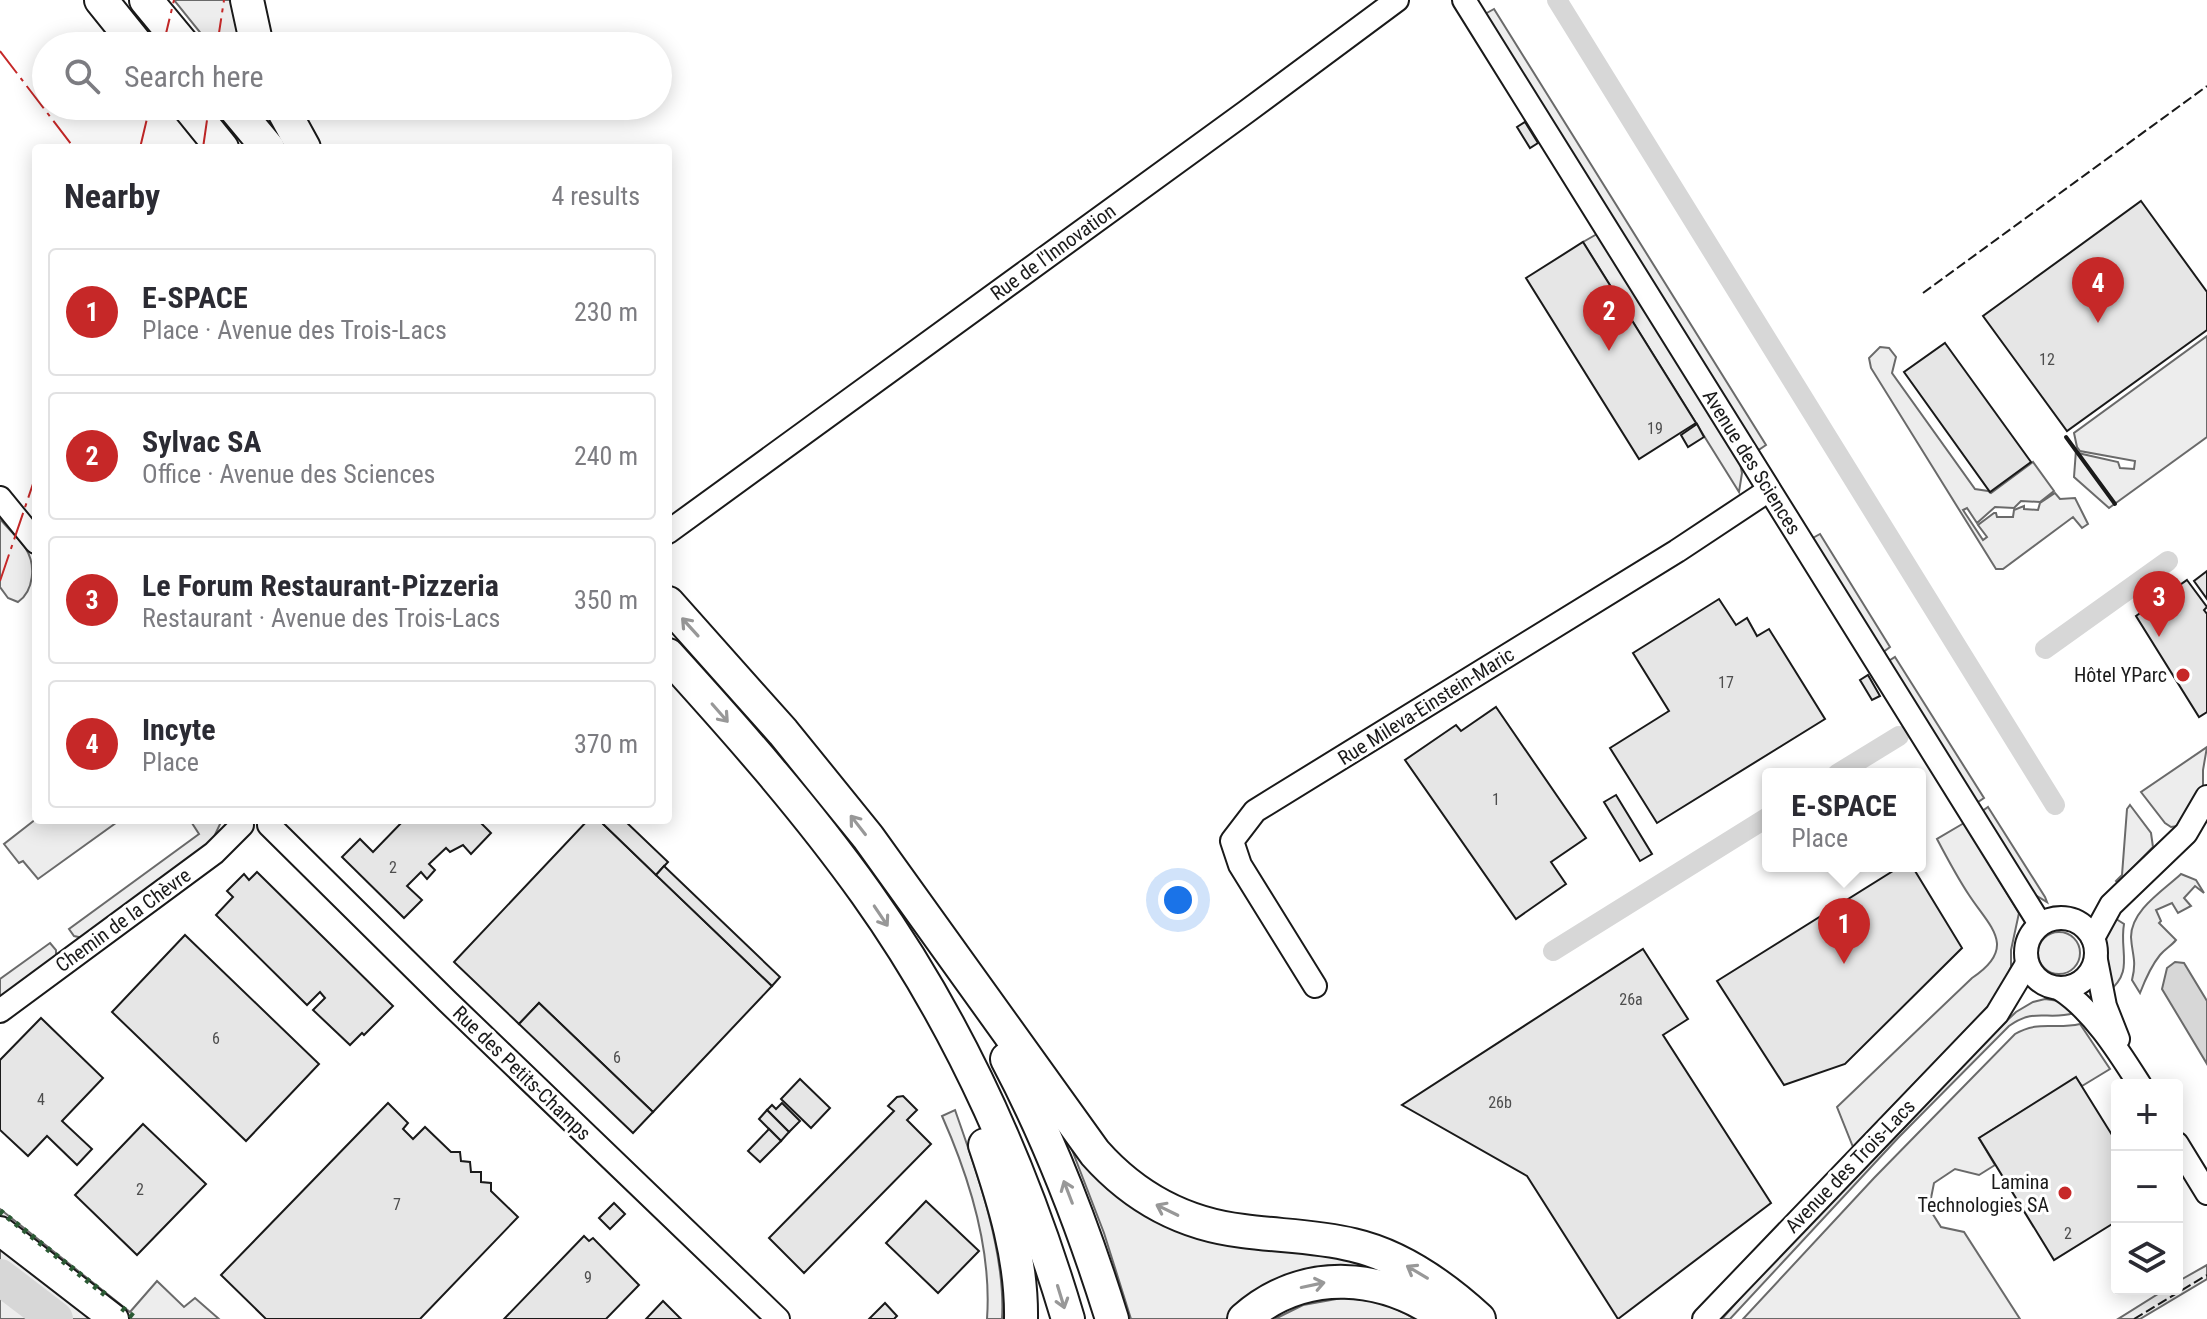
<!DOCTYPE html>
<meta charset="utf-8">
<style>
body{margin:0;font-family:"Roboto Condensed",sans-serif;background:#f7f7f7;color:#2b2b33}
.controls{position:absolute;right:24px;bottom:24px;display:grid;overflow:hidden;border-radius:8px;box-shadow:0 4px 20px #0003}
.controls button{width:72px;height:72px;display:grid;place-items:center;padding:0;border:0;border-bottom:2px solid #e1e1e2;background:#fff;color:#2b2b33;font:40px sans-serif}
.you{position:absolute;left:1178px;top:900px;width:28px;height:28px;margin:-20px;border:6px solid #fff;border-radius:50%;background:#1a73e8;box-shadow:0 0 0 12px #1a73e833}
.badge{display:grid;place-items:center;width:52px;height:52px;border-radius:50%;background:#c62828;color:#fff;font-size:26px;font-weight:700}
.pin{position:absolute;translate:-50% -66px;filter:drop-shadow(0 2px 4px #0008)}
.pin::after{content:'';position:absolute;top:42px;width:28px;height:24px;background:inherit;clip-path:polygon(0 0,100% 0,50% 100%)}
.popup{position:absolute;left:1762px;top:768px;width:164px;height:104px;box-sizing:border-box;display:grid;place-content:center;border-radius:8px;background:#fff;filter:drop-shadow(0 2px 6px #0005);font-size:26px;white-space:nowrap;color:#7c7c81}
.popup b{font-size:30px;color:#2b2b33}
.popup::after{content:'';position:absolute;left:50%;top:100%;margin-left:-16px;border:16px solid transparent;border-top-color:#fff}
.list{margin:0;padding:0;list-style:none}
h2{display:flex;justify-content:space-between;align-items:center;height:104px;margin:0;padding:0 32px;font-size:34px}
h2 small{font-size:26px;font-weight:400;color:#7c7c81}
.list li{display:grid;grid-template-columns:52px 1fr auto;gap:24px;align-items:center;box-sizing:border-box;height:128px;margin:0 16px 16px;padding:0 16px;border:2px solid #e1e1e2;border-radius:8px}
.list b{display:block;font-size:30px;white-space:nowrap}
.list p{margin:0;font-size:26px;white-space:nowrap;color:#7c7c81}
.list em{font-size:26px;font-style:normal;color:#7c7c81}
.icon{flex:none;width:44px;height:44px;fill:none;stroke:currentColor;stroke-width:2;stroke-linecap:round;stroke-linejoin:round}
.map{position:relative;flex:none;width:2207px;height:1319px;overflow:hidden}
.search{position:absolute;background:#fff;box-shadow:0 4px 20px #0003;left:32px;top:32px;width:640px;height:88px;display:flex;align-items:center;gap:20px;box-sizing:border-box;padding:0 28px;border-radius:44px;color:#7c7c81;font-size:30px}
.panel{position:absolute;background:#fff;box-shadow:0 4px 20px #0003;left:32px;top:144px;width:640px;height:680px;border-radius:8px}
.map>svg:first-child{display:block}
.green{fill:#ededed;stroke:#6a6a6a;stroke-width:2}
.water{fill:#d7d7d7;stroke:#6a6a6a;stroke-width:2}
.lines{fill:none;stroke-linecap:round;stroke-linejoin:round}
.canal{stroke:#d7d7d7;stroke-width:20}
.river{stroke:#d7d7d7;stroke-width:36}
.building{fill:#e6e6e6;stroke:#1a1a1a;stroke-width:2}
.minor-casing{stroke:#1a1a1a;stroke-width:26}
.major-casing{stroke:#1a1a1a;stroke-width:32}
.highway-casing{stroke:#1a1a1a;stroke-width:36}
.minor{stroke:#fff;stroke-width:22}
.major{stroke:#fff;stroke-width:28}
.highway{stroke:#fff;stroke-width:32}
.hedge{stroke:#2b5a34;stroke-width:6;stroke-dasharray:4 6;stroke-linecap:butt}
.fence{stroke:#1a1a1a;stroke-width:2;stroke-dasharray:10 4;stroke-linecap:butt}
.wall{stroke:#1a1a1a;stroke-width:4}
.power{stroke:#c62828;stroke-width:2;stroke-dasharray:28 6 4 6;stroke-linecap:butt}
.oneway{stroke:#989898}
.poi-dot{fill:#c62828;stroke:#fff;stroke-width:3}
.labels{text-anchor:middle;stroke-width:6;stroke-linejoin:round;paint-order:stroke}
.number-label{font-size:16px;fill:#4d4d4d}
.street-label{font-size:20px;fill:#1a1a1a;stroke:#fff}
.poi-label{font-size:20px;fill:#1a1a1a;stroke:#fff;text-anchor:end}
</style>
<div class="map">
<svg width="2207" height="1319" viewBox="0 0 2207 1319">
<rect width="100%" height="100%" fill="#fff"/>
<!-- green -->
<g class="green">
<path d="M174,0H239L250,46H211Z"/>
<path d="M1494,9L1766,445L1757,451L1485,14Z"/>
<path d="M1597,234L1740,463L1742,473L1739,492L1583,242Z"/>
<path d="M2207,336V437L2109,508L2074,477L2076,450L2078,453L2118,462L2120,468L2134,469L2135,461L2080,451L2077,447L2074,433Z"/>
<path d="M1880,347L1889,348L1896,357L1892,373L1975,489L1988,491L1991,493L2033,462L2054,491L2040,502L2021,501L2014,508L1995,507L1977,523L1967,508L1963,510L1983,540L1987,537L1978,525L1994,513H1996L1997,517H2013L2014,510L2024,506V509L2038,510L2040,503L2055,493L2060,499L2075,498L2088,524L2082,528L2073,517L2003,569H1996L1871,368L1869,358Z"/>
<path d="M0,519C8,529 19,538 26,549C36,565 34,591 18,602L8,598L0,587Z"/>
<path d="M1820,534L1890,647L1882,653L1811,539Z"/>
<path d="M1895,657L1984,798L1975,804L1887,662Z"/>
<path d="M2207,747L2203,770V785L2200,800L2178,826L2171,827L2165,823L2141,792Z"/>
<path d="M2130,805L2151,833L2153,847L2118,883L2116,881L2122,875L2127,809Z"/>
<path d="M1988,807L2045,897L2047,902L2032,893L1981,812Z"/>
<path d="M36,819V820H120L38,879L23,861L19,863L4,844Z"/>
<path d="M190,820H222L212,841L203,850L83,938L74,936L69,929L199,834Z"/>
<path d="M1964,823L2019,913L2011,950V967L2000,991L1985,1010L1853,1147L1837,1107L1972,978C2019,947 1989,926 1969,895C1957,877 1947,858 1937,839Z"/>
<path d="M2181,874L2196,880L2204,893L2195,886L2184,898L2191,906L2178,913L2172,903L2156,910L2161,921L2159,923L2176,940C2171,946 2165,949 2160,955C2151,966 2145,980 2140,993L2132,980C2137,960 2132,955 2131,937C2131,910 2164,890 2181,874Z"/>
<path d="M2113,917L2124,924C2119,952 2135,972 2107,993L2106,936Z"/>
<circle cx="2059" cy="953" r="21"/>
<path d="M50,943L56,950V958L0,999V979Z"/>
<path d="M2045,999L2059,1001L2074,1013C2047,1021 2036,1007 2009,1026L1898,1138L1730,1319H1722L1757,1279L1977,1049L2016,1012L2033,1002Z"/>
<path d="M2080,1024L2110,1069L2082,1086L2076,1078L1979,1138L1995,1165L1979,1175L1955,1169L1934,1183L1929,1208L1941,1227L1964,1232L2020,1319H1743L1874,1178L2015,1034C2039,1020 2054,1030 2080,1024Z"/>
<path d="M955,1110C977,1172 1006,1253 1002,1319H987C992,1249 970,1179 942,1116Z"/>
<path d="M1069,1142L1117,1186L1353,1251L1398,1282L1231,1319H1131L1104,1233Z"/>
<path d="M0,1209L130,1312L157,1281L184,1307L195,1298L219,1319H131L0,1216Z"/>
<path d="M0,1247L94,1319H0Z"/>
<path d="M2207,1265V1279L2140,1319H2118L2166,1289H2177V1282Z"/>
<path d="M1342,1298C1369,1299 1391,1304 1415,1319H1275L1303,1305Z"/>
</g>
<!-- water -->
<path class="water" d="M2175,962L2184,963L2207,1001V1064L2162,989L2167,968Z"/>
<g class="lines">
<!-- canal -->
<g class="canal">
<path d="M1557,0L2055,805"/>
<path d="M2045,649L2168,561"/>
<path d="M1837,774L1899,736"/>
<path d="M1553,951L1768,817"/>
</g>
<!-- river -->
<path class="river" d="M0,1277L55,1319"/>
</g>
<!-- building -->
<g class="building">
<path d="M1525,122L1538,143L1530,148L1517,127Z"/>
<path d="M2141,201L2207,292V330L2067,431L1983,316Z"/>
<path d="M1583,242L1696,423L1639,459L1526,278Z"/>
<path d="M1945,343L2031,462L1990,492L1904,372Z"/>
<path d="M1697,424L1704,437L1688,447L1681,435Z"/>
<path d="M2207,571V599L2194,581Z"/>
<path d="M2187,580L2207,607L2204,610L2207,614V712L2199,717L2136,616Z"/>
<path d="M1719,599L1736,625L1747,618L1757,636L1769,629L1825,719L1657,823L1610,748L1669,711L1633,653Z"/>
<path d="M1868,675L1880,696L1872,700L1860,680Z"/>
<path d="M1496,707L1586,838L1551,862L1566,884L1516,919L1405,760L1456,725L1461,731Z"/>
<path d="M1616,795L1652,854L1640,861L1604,802Z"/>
<path d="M404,820H478L491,833L471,854L463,845L450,852L446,848L429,864L435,870L427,879L421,872L407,886L422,900L404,918L342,857L360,839L373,852Z"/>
<path d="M588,820H599L772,986L653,1112L539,1003L519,1024L454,962Z"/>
<path d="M599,820H624L668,862L656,875Z"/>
<path d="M664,866L780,977L772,986L656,875Z"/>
<path d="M1901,866H1912L1962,948L1845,1064L1784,1085L1717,981Z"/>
<path d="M257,872L393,1006L364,1035L362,1033L350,1045L313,1010L325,998L320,992L307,1005L216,915L233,897L227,891L244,874L249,880Z"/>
<path d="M185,935L319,1064L246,1141L112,1012Z"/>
<path d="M1643,949L1688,1019L1663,1035L1771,1203L1618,1319L1527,1176L1402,1105Z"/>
<path d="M539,1003L653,1112L633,1133L519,1024Z"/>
<path d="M41,1018L103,1078L62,1121L92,1149L77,1165L47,1136L28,1156L0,1130V1060Z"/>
<path d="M2076,1077L2117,1143V1221L2054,1260L1979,1138Z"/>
<path d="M800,1079L830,1108L811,1128L781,1099Z"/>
<path d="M903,1096L917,1110L907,1120L931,1144L804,1273L769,1238L894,1111L888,1106L897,1097Z"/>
<path d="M388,1103L408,1123L403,1129L413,1139L425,1127L451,1152H460L461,1161L470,1162L471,1172H481V1182L491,1183V1191L518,1217L420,1319H266L221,1275Z"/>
<path d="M782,1103L800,1121L789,1132L767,1110L772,1105L776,1109Z"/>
<path d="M767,1110L789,1132L781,1141L759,1119Z"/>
<path d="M143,1124L206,1184L137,1255L75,1195Z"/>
<path d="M769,1129L781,1141L760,1162L748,1151Z"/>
<path d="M926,1201L979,1251L938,1293L886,1243Z"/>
<path d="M614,1203L625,1214L610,1229L599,1218Z"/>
<path d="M584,1236L589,1241L593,1238L639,1285L606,1319H504Z"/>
<path d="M663,1301L681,1319H646Z"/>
<path d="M885,1303L897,1316L894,1319H869Z"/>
</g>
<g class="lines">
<defs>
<g id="minor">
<path d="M1464,0L2040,924"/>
<path d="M0,498L36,542"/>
<path d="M668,532L1246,112L1397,0"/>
<path d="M269,825L447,1001L778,1319"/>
<circle cx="2061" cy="953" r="35"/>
<path d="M2093,938L2111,905L2186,833L2207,797"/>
<path d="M2096,960L2105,1006L2118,1039"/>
<path d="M1315,986L1240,865L1232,841L1255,811L1677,551L1769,490"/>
<path d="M2060,989C2093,1010 2119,1052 2140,1085"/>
<path d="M0,1011L214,853L242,825"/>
<path d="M2177,1144L2207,1193"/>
<path d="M1704,1319L1997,1014L2027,964"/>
</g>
<path id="major" d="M0,1231L114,1319"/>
<g id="highway">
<path d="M101,0L138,46"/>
<path d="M146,0L184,46"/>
<path d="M247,0L257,46"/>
<path d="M188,106L222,148"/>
<path d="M233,106L268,148"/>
<path d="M281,106L304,148"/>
<path d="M668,603L783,732L868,837L1095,1153C1135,1198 1183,1224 1243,1231C1280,1236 1317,1236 1353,1245C1401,1256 1443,1286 1479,1319"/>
<path d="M668,655C737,731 806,809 866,893C958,1022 1023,1167 1068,1319"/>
<path d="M1007,1059C1051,1142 1084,1229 1112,1319"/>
<path d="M985,1145C1004,1201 1022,1259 1021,1319"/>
<path d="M1244,1319C1305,1266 1384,1273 1447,1319"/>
</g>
</defs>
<!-- minor casing -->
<use href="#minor" class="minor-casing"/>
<!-- major casing -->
<use href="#major" class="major-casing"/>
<!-- highway casing -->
<use href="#highway" class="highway-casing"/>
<!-- minor -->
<use href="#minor" class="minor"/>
<!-- major -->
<use href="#major" class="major"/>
<!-- highway -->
<use href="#highway" class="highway"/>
<!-- hedge -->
<g class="hedge">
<path d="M0,1211L107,1296"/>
<path d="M122,1308L136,1319"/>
</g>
<!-- fence -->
<g class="fence">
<path d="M1923,293L2207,86"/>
<path d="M2134,1319L2207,1275"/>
</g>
<!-- wall -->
<path class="wall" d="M2066,437L2115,504"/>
<!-- power -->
<g class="power">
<path d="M163,46L174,0"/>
<path d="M217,46L224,0"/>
<path d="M0,51L74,148"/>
<path d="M140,148L150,106"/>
<path d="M203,148L209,106"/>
<path d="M0,581L36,475"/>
</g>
</g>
<!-- one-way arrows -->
<defs><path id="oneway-shaft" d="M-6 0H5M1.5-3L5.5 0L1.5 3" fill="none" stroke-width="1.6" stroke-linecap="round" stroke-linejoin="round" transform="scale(2)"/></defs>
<g class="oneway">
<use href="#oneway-shaft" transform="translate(690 627) rotate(-132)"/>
<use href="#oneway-shaft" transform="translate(720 713) rotate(49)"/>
<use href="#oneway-shaft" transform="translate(858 825) rotate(-128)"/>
<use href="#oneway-shaft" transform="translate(881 916) rotate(56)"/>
<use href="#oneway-shaft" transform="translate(1068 1192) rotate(-111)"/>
<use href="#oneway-shaft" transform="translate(1167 1210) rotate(-154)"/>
<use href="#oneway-shaft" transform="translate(1417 1272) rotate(-149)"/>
<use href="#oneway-shaft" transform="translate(1313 1285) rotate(-12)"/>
<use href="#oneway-shaft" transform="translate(1061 1297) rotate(73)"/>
</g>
<!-- markers -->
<g class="poi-dot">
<circle cx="2183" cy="675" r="8"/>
<circle cx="2065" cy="1193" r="8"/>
</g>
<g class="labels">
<!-- number labels -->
<g class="number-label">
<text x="2047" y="365">12</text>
<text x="1655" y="434">19</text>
<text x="1726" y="688">17</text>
<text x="1496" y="805">1</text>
<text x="393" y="873">2</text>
<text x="1631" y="1005">26a</text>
<text x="216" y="1044">6</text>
<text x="617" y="1063">6</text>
<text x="41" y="1105">4</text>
<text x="1500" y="1108">26b</text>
<text x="140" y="1195">2</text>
<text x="397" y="1210">7</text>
<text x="2068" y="1239">2</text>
<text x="588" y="1283">9</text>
</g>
<!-- street labels -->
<g class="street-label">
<text transform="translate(1053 252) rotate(-36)" y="7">Rue de l'Innovation</text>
<text transform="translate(1752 462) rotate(58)" y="7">Avenue des Sciences</text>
<text transform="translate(1426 706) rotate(-32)" y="7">Rue Mileva-Einstein-Maric</text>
<text transform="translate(123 920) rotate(-36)" y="7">Chemin de la Chèvre</text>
<text transform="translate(522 1073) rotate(44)" y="7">Rue des Petits-Champs</text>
<text transform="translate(1850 1166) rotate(-46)" y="7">Avenue des Trois-Lacs</text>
</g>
<!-- poi labels -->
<g class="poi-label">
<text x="2167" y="682">Hôtel YParc</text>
<text x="2049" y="1189">Lamina<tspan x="2049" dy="23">Technologies SA</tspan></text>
</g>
</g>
</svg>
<div class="controls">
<button>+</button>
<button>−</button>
<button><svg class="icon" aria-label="layers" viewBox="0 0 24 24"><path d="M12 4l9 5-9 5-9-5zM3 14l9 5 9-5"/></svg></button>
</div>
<div class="you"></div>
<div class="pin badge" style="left:1844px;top:964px">1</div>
<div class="popup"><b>E-SPACE</b>Place</div>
<div class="pin badge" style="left:1609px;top:351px">2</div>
<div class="pin badge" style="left:2159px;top:637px">3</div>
<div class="pin badge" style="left:2098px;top:323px">4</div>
<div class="search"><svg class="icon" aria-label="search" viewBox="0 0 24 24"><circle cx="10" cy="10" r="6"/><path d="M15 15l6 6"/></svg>Search here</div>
<section class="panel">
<h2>Nearby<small>4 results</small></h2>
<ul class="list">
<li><span class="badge">1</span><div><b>E-SPACE</b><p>Place · Avenue des Trois-Lacs</p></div><em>230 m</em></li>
<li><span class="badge">2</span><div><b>Sylvac SA</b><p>Office · Avenue des Sciences</p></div><em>240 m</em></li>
<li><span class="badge">3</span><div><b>Le Forum Restaurant-Pizzeria</b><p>Restaurant · Avenue des Trois-Lacs</p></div><em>350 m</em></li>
<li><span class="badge">4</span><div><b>Incyte</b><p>Place</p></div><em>370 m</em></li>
</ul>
</section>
</div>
